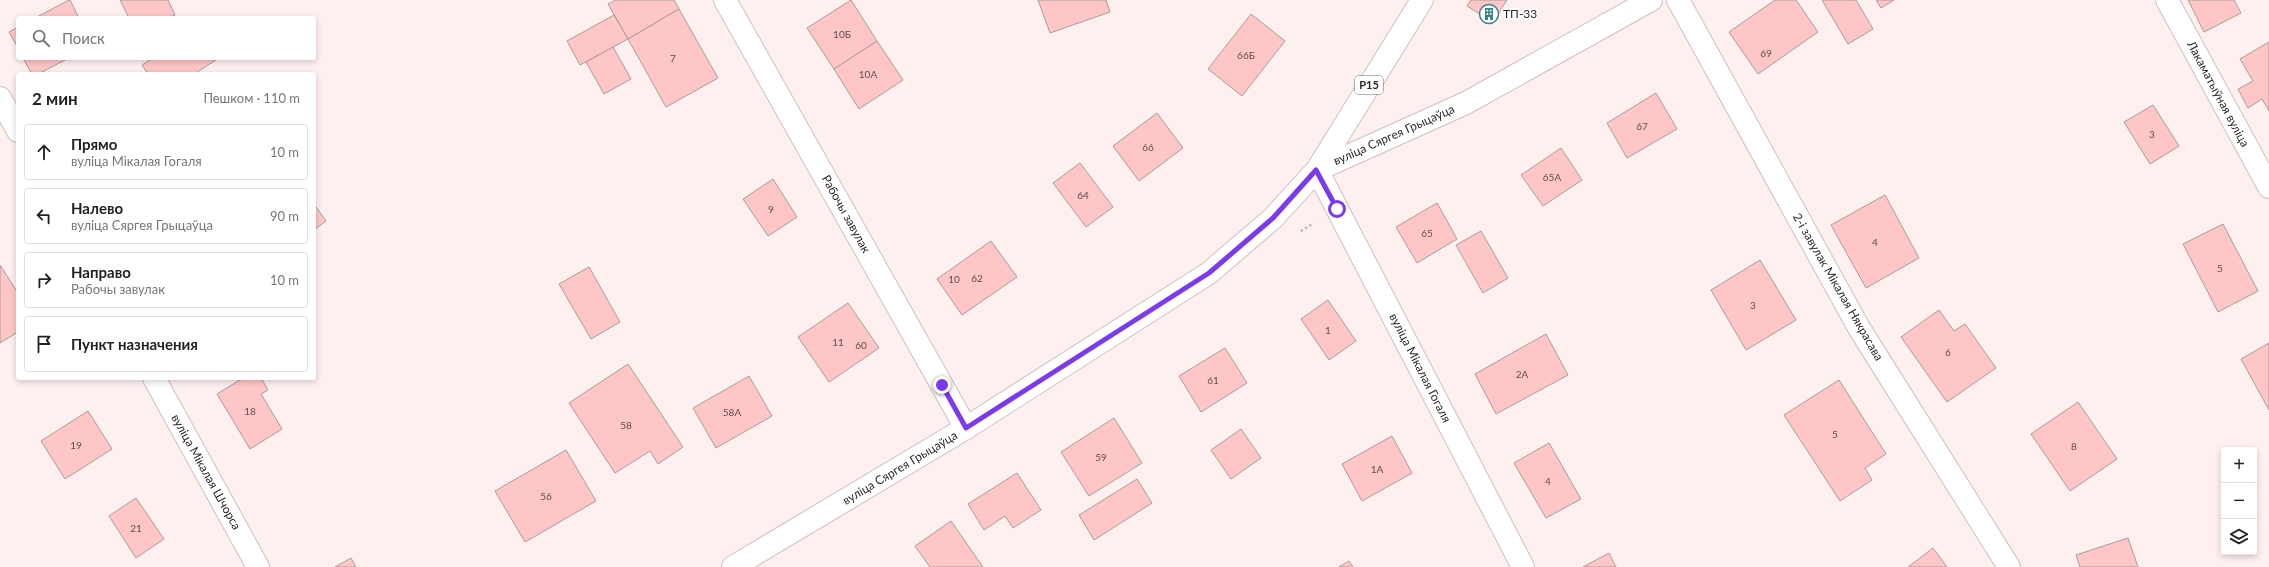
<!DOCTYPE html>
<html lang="ru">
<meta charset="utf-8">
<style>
body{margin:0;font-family:Lato,sans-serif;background:#f2f2f2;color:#222}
.controls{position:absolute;right:12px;bottom:12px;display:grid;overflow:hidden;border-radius:4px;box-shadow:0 2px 6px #0003}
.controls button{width:36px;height:36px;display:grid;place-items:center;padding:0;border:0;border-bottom:1px solid #e0e0e0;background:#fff;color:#222;font:20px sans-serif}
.stop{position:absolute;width:12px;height:12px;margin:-9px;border:3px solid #7c3aed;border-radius:50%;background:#fff}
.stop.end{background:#7c3aed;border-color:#fff;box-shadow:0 1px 4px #0008}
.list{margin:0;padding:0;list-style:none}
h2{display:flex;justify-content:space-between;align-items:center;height:52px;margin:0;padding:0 16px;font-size:17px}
h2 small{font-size:13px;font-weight:400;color:#767676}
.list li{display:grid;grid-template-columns:26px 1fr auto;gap:12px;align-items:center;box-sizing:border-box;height:56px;margin:0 8px 8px;padding:0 8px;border:1px solid #e0e0e0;border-radius:4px}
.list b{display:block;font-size:15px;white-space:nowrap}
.list p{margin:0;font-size:13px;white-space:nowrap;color:#767676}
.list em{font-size:13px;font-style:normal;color:#767676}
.icon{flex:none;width:22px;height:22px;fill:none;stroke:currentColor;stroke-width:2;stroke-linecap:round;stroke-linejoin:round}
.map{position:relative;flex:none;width:2269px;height:567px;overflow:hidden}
.search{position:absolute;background:#fff;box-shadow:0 2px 6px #0003;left:16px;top:16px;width:300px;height:44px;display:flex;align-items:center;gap:10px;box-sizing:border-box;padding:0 14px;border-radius:4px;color:#767676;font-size:15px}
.panel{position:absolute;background:#fff;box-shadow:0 2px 6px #0003;left:16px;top:72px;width:300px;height:308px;border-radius:4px}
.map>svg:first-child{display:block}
.building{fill:#fec6c7;stroke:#ac9a9a}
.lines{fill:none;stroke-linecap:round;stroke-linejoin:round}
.minor-casing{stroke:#d1bfbf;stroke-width:24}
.major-casing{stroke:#d1bfbf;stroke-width:24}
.path{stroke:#b8acac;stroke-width:2.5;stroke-dasharray:2 3;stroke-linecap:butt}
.minor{stroke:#fff;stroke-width:22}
.major{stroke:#fff;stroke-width:22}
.route{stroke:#7c3aed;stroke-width:5}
.labels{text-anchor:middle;stroke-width:4;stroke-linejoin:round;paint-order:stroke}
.number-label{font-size:10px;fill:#604d4e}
.shield{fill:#fff;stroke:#6b6666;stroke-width:1}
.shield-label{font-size:11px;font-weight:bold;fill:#2c2525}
.poi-label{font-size:12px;fill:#2c2525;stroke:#fff;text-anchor:start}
.street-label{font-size:12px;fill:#2c2525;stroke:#fff}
</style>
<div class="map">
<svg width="2269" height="567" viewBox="0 0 2269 567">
<rect width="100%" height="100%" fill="#fff0f0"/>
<!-- building -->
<g class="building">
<path d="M70,0L79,18H35L69,0Z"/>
<path d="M120,0H168L175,15L168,18H129Z"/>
<path d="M616,0H674L679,9L628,39L608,4Z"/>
<path d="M851,0L877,41L834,69L807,28Z"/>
<path d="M1038,0H1106L1110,12L1050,33Z"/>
<path d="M1471,0H1507L1493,22L1467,6Z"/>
<path d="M1775,0H1796L1818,32L1758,74L1729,32Z"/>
<path d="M1822,0H1856L1873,29L1848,44Z"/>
<path d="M1876,0H1894L1881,8Z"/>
<path d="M2188,0H2234L2241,13L2204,32Z"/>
<path d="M679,9L718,78L666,107L628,39Z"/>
<path d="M1251,14L1285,41L1242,96L1208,69Z"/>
<path d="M614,15L628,39L580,65L567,41Z"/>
<path d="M18,27V48L9,32Z"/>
<path d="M877,41L903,80L859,109L834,69Z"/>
<path d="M2269,42V111L2262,99L2248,108L2238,89L2253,81L2240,59Z"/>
<path d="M613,47L631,79L604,94L586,62Z"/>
<path d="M23,58H69L38,74H32Z"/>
<path d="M153,58H215L216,60L194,74H148L142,65Z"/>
<path d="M1656,93L1677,129L1627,158L1607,123Z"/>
<path d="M2153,105L2179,146L2150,164L2124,122Z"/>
<path d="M1157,113L1183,148L1139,181L1113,146Z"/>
<path d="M1561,148L1582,180L1543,206L1521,175Z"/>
<path d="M1080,163L1113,207L1086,227L1053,183Z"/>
<path d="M773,179L797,217L768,236L743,199Z"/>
<path d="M1885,195L1919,258L1866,288L1831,225Z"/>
<path d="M1437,203L1457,239L1417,263L1396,227Z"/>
<path d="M314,204L326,221L314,230Z"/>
<path d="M2223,224L2258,291L2218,312L2183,244Z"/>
<path d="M1481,231L1508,278L1483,293L1456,245Z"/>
<path d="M991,241L1017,277L962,315L937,279Z"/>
<path d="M1760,260L1796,320L1746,350L1711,290Z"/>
<path d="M0,265L18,293V332L0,343Z"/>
<path d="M589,267L620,322L591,339L559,284Z"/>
<path d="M1328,300L1356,341L1329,360L1301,319Z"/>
<path d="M848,303L879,348L829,382L798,337Z"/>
<path d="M1939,310L1954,331L1965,324L1996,368L1947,402L1901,337Z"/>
<path d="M1546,334L1568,375L1496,414L1475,374Z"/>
<path d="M2269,343V410L2241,359Z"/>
<path d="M1225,348L1247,383L1201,412L1179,376Z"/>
<path d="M628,364L683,447L658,464L650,451L615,473L569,403Z"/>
<path d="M749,376L772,416L716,448L693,408Z"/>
<path d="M243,378H261L268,390L261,394L282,429L250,449L217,394Z"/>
<path d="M1839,380L1886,454L1865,468L1872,480L1840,501L1784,415Z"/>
<path d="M2078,402L2117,459L2070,491L2031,434Z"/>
<path d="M88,411L112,449L65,479L41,441Z"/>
<path d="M1114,418L1142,463L1089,496L1061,452Z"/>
<path d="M1241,429L1261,458L1231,479L1211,450Z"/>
<path d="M1392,436L1412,473L1362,501L1342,464Z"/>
<path d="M1549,443L1581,499L1546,518L1514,463Z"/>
<path d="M566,450L596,501L525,542L495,491Z"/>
<path d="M1017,473L1041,510L1013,528L1005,516L984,530L968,504Z"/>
<path d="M1137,479L1152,503L1094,540L1079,515Z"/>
<path d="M136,498L164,539L136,558L109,516Z"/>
<path d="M951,521L983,567H930L915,546Z"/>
<path d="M2128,538L2138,567H2080L2076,555Z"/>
<path d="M1933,548L1947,567H1908Z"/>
<path d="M1609,553L1616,567H1583Z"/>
<path d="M351,558L356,567H335Z"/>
<path d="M1349,561L1353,567H1339Z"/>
</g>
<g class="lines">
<defs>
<g id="minor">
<path d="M725,0L966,428"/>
<path d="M1678,0L1859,328L2009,567"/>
<path d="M2167,0L2269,187"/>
<path d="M0,98L18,131"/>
<path d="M154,378L258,567"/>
<path d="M1523,567L1317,170L1466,103L1651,0"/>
</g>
<path id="major" d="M733,567L966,428L1209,273L1273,218L1317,170L1422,0"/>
</defs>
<!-- minor casing -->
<use href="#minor" class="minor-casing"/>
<!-- major casing -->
<use href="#major" class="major-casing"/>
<!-- path -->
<path class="path" d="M1301,231L1314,223"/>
<!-- minor -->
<use href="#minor" class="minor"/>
<!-- major -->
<use href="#major" class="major"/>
</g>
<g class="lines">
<!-- route -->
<path class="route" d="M942,385L966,428L1209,273L1273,218L1316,170L1337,209"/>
</g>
<!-- icons -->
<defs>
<symbol id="building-ring" viewBox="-11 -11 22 22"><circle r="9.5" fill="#fff" stroke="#3a8284" stroke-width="1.5"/><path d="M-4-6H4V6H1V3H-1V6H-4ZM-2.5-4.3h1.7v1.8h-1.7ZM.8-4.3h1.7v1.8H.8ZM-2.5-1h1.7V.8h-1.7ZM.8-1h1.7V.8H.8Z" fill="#3a8284"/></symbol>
</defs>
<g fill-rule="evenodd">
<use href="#building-ring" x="1478" y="3" width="22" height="22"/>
</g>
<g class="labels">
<!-- number labels -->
<g class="number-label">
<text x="842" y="38">10Б</text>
<text x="1766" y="57">69</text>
<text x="1246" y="59">66Б</text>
<text x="673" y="62">7</text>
<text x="868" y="78">10А</text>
<text x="1642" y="130">67</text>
<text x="2152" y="138">3</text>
<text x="1148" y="151">66</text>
<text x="1552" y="181">65А</text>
<text x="1083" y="199">64</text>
<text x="771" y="213">9</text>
<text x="1427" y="237">65</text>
<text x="1875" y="246">4</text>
<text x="2220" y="272">5</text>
<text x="977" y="282">62</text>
<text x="954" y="283">10</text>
<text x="1753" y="309">3</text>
<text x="1328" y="334">1</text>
<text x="838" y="346">11</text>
<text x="861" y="349">60</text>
<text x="1948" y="356">6</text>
<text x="1522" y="378">2А</text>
<text x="1213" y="384">61</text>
<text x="250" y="415">18</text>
<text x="732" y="416">58А</text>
<text x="626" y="429">58</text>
<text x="1835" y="438">5</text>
<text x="76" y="449">19</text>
<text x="2074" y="450">8</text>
<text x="1101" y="461">59</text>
<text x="1377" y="473">1А</text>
<text x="1548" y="485">4</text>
<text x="546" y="500">56</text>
<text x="136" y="532">21</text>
</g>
<!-- shield labels -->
<rect class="shield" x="1355" y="76" width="28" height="18" rx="3"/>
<g class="shield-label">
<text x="1369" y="89">Р15</text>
</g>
<!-- poi labels -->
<g class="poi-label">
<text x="1503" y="18">ТП-33</text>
</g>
<!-- street labels -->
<g class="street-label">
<text transform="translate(2218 94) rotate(62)" y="4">Лакаматыўная вуліца</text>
<text transform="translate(1394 135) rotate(-24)" y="4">вуліца Сяргея Грыцаўца</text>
<text transform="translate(846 214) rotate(61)" y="4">Рабочы завулак</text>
<text transform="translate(1838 287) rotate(60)" y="4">2-і завулак Мікалая Някрасава</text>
<text transform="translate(1420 368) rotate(63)" y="4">вуліца Мікалая Гогаля</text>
<text transform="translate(900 468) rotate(-31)" y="4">вуліца Сяргея Грыцаўца</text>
<text transform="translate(206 472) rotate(61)" y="4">вуліца Мікалая Шчорса</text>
</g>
</g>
</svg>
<div class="controls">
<button>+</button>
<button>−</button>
<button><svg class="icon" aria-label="layers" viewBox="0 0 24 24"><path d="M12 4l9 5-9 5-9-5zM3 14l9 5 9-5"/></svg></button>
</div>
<div class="stop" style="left:1337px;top:209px"></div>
<div class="stop end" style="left:942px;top:385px"></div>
<div class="search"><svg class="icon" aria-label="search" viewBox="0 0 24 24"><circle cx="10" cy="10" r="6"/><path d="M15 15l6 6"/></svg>Поиск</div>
<section class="panel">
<h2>2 мин<small>Пешком · 110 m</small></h2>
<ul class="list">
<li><svg class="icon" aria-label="ahead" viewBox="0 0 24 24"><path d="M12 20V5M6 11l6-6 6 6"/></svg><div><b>Прямо</b><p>вуліца Мікалая Гогаля</p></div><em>10 m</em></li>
<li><svg class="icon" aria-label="left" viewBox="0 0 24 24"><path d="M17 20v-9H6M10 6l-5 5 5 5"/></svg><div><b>Налево</b><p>вуліца Сяргея Грыцаўца</p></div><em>90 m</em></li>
<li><svg class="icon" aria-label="right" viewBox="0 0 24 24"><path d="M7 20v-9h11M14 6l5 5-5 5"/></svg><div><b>Направо</b><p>Рабочы завулак</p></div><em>10 m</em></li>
<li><svg class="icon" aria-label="arrive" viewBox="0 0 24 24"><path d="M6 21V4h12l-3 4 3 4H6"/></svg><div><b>Пункт назначения</b></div></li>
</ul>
</section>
</div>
